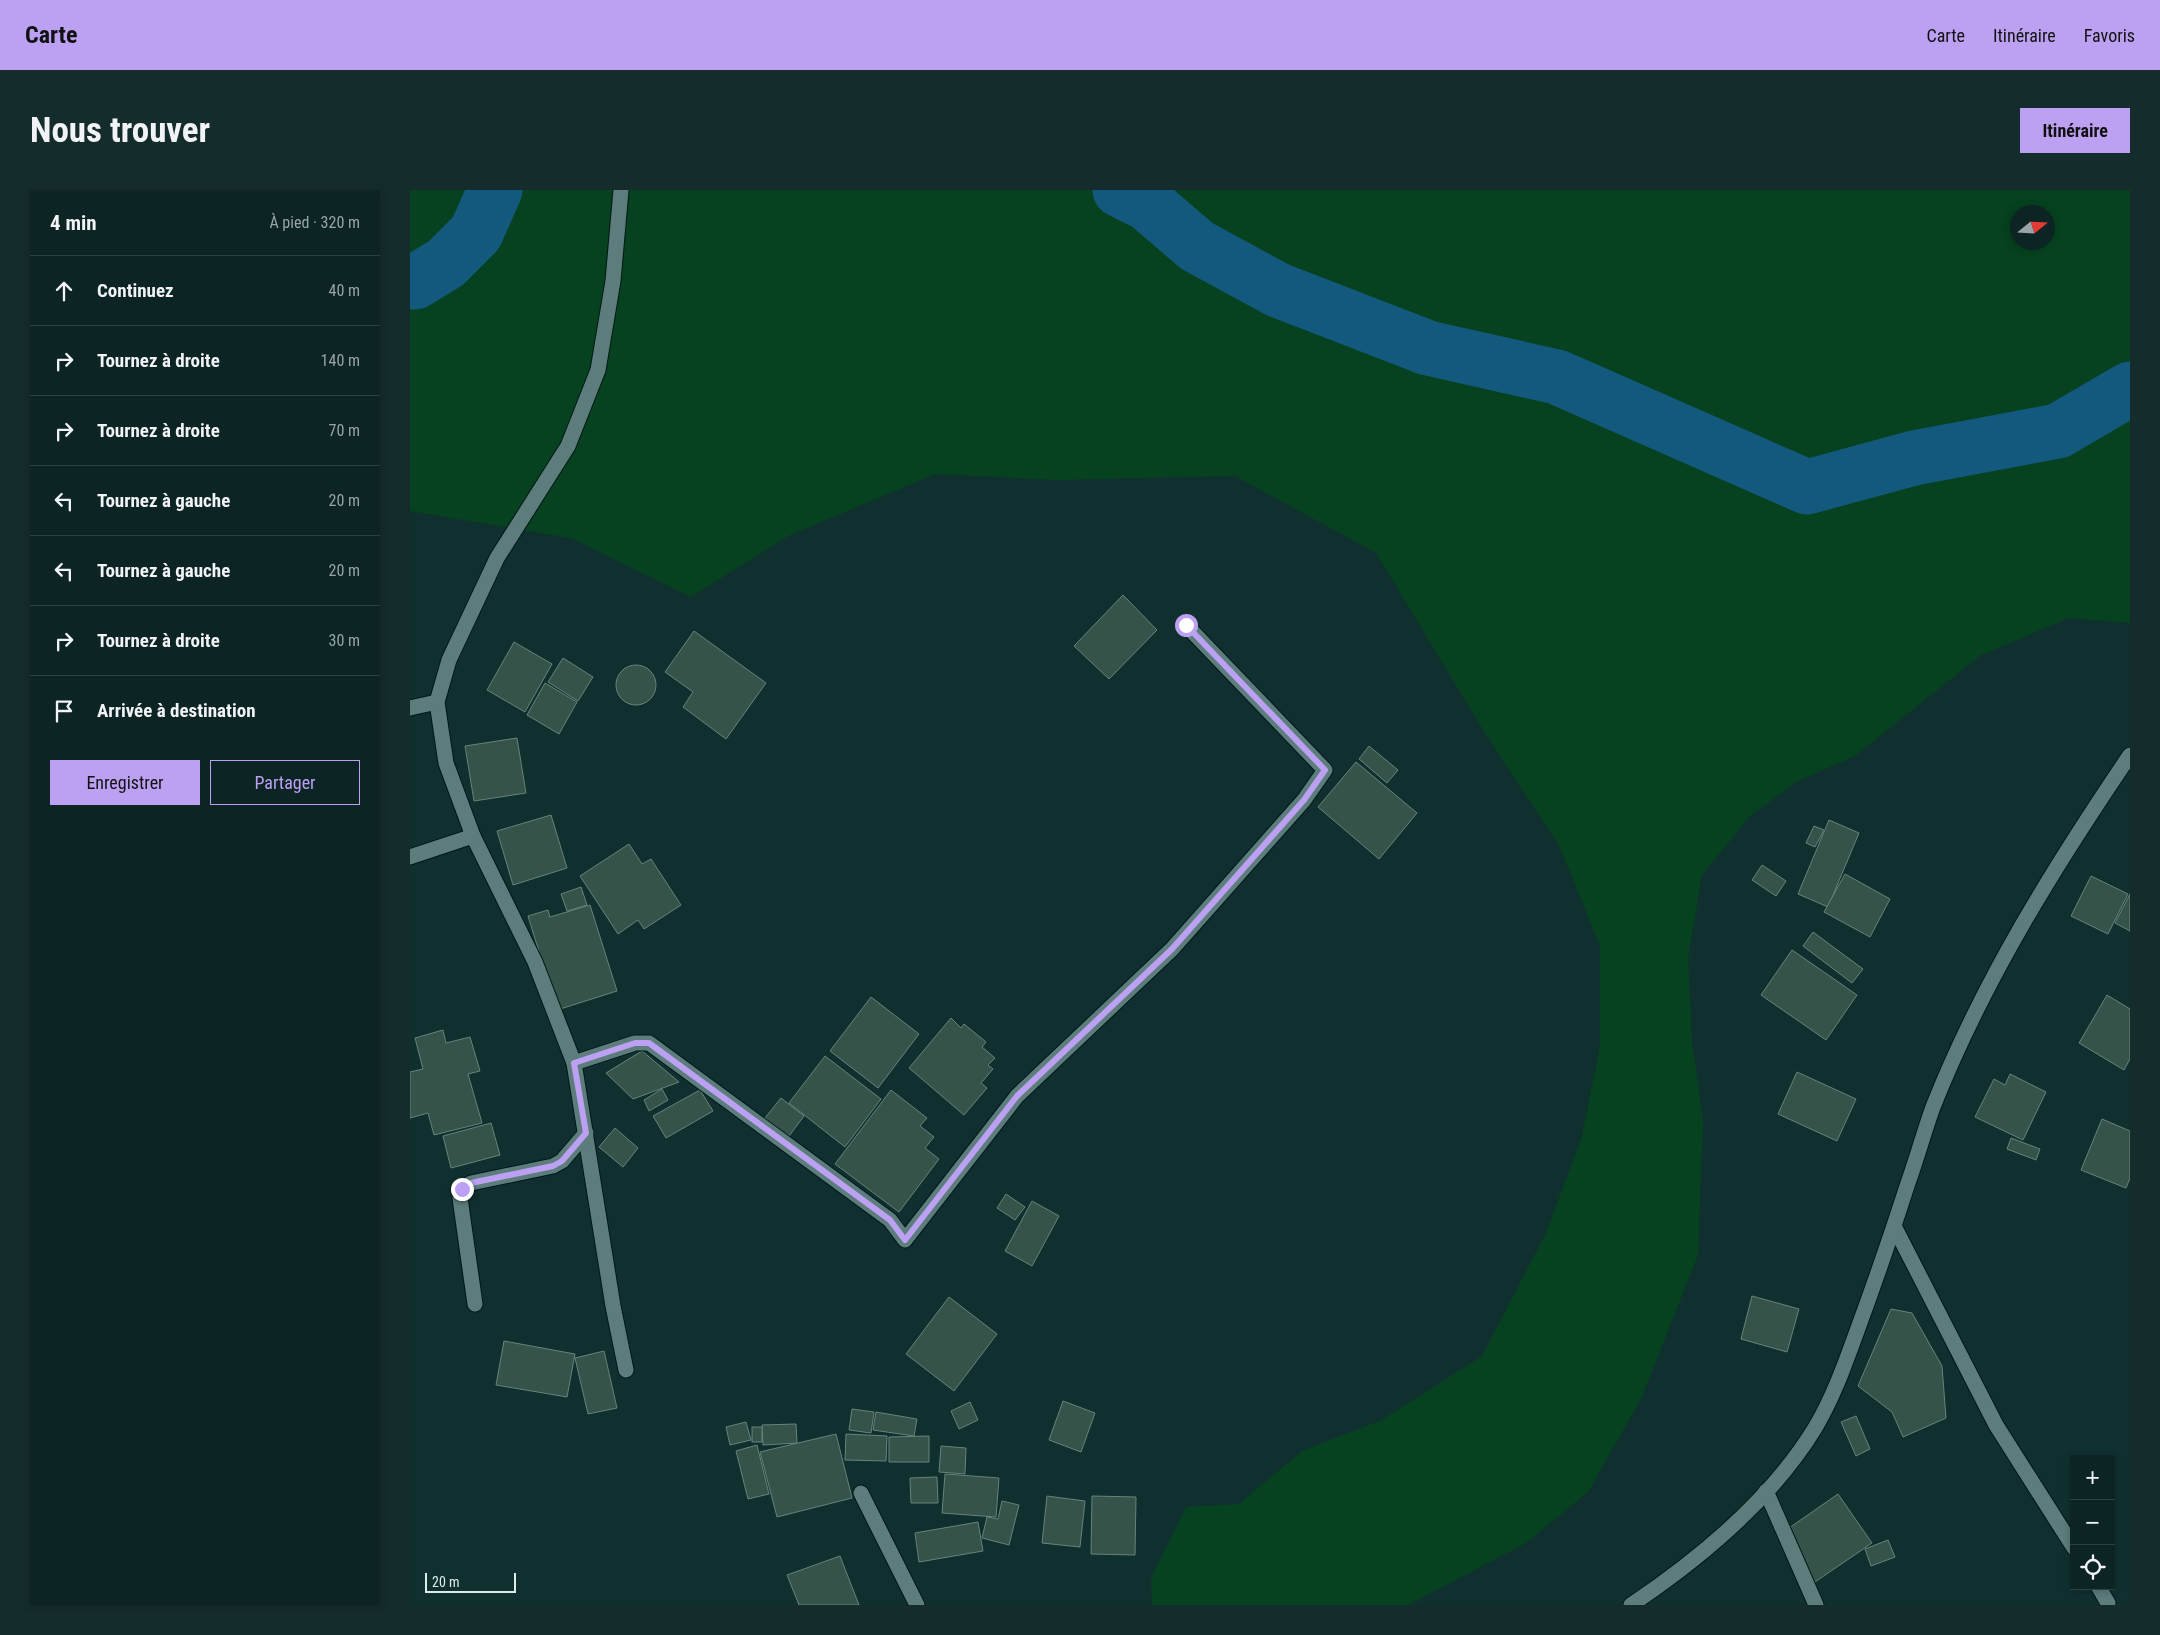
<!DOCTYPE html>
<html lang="fr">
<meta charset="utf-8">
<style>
body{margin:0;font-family:"Roboto Condensed",sans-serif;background:#152c2c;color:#f1f3f6}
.controls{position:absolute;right:15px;bottom:15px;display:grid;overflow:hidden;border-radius:0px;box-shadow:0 2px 8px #0003}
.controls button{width:45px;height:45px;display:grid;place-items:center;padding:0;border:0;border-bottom:1px solid #2c4141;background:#0c2424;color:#f1f3f6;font:25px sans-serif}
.compass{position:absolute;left:1600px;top:15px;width:45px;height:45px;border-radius:50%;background:#0c2424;box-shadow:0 2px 8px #0003;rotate:72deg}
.scale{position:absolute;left:15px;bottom:12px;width:91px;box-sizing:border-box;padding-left:5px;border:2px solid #daeceb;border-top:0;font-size:14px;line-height:18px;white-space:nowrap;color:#daeceb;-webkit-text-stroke:4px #103030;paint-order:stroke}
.stop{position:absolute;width:15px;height:15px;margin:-11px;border:4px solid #bca0f2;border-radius:50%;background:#fff}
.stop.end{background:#bca0f2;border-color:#fff;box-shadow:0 1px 5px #0008}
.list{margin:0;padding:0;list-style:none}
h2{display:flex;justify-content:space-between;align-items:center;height:65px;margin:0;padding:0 20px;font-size:21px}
h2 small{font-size:16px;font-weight:400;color:#9aa4a6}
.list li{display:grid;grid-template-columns:32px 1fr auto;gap:15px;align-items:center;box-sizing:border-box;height:70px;padding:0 20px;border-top:1px solid #2c4141}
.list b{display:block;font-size:19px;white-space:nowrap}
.list em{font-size:16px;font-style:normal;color:#9aa4a6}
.actions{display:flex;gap:10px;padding:15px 20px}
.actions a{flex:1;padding:11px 0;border:1px solid #bca0f2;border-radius:0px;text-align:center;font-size:18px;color:#bca0f2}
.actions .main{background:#bca0f2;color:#111}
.icon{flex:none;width:28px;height:28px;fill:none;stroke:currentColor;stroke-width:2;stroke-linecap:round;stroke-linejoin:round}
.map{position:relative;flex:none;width:1720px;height:1415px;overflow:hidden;border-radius:0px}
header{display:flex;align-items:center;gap:30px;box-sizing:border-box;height:70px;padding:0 25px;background:#bca0f2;color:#111}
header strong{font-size:24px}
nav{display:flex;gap:28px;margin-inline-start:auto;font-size:18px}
.intro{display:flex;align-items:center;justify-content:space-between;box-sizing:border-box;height:120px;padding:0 30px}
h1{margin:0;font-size:35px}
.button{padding:12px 22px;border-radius:0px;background:#bca0f2;color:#111;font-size:18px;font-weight:700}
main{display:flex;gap:30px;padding:0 30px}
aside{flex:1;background:#0c2424;border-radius:0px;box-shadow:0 2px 8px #0003}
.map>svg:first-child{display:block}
.green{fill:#06421f;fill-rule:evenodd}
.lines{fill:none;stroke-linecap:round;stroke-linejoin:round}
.river{stroke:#13597d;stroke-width:55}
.building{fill:#36534a;stroke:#66847b}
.minor-casing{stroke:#011717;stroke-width:17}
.minor{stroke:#5c7d7c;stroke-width:15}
.route{stroke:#bca0f2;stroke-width:6}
</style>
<header>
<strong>Carte</strong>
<nav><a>Carte</a><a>Itinéraire</a><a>Favoris</a></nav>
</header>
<div class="intro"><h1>Nous trouver</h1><a class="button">Itinéraire</a></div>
<main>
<aside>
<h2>4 min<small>À pied · 320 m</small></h2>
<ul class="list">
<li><svg class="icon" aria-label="ahead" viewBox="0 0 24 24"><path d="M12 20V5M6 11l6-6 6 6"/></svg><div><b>Continuez</b></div><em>40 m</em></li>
<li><svg class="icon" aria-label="right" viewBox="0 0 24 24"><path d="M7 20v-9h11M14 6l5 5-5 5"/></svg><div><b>Tournez à droite</b></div><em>140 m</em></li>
<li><svg class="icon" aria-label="right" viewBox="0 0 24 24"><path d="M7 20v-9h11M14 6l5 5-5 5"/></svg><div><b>Tournez à droite</b></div><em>70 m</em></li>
<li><svg class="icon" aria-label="left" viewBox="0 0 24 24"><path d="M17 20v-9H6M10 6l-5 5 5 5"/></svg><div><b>Tournez à gauche</b></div><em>20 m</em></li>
<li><svg class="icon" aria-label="left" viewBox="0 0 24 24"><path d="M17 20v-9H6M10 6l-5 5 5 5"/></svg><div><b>Tournez à gauche</b></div><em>20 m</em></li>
<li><svg class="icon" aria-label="right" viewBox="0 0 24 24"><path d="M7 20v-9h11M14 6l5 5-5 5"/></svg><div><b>Tournez à droite</b></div><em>30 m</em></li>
<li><svg class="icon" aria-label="arrive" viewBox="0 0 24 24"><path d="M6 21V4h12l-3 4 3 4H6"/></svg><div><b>Arrivée à destination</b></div></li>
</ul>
<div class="actions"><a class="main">Enregistrer</a><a>Partager</a></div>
</aside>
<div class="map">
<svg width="1720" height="1415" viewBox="0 0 1720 1415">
<rect width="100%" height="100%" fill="#103030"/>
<!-- green -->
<path class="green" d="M0,0H1720V433L1659,428L1571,465L1445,566L1386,592L1340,626L1292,685L1278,769L1282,851L1293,930L1288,1065L1231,1209L1178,1302L1116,1353L998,1415H742L741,1388L776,1317L829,1314L892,1261L972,1230L1072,1166L1136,1043L1172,946L1190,856V756L1149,655L1078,548L966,363L825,286L646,290L525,284L378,346L281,407L161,348L0,321ZM1608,22H1638V52H1608Z"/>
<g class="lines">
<!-- river -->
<g class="river">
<path d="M710,0L738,14L787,56L868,100L1018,158L1147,187L1397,297L1504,268L1648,241L1720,199"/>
<path d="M0,91L5,92L36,73L66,43L85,0"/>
</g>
</g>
<!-- building -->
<g class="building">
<path d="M713,405L747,440L699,489L664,456Z"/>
<path d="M284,441L356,493L316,549L273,517L283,502L255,482Z"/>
<path d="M104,452L142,474L115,522L77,500Z"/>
<path d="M153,468L183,487L168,511L138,492Z"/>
<circle cx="226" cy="495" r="20"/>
<path d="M135,493L167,512L149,544L117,525Z"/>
<path d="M107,548L116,603L64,611L55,556Z"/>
<path d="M959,556L988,580L977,593L949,569Z"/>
<path d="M946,572L1007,623L969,669L908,617Z"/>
<path d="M141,625L157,678L103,695L87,641Z"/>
<path d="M1419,630L1449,643L1418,717L1388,704Z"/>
<path d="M1404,636L1414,640L1405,657L1396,653Z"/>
<path d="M219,654L232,674L241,669L271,715L234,739L228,730L208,744L170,686Z"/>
<path d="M1352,675L1376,691L1366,706L1342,690Z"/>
<path d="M1435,684L1480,709L1460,747L1414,722Z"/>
<path d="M1681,686L1718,704L1698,744L1661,726Z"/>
<path d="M171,697L177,715L157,721L151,704Z"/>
<path d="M1720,704V741L1705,733Z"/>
<path d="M180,715L207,801L147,820L118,726L138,720L140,727Z"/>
<path d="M1403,742L1453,779L1442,793L1393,756Z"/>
<path d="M1382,760L1447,805L1416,850L1351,805Z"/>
<path d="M1697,805L1720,819V869L1714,880L1669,853Z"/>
<path d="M461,807L509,844L468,898L420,861Z"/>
<path d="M541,828L551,838L554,834L576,852L572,857L585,868L578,875L583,879L571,893L577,898L554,925L499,878Z"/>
<path d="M33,840L36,853L60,847L70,881L58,884L72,933L24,945L18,923L0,928V882L13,879L5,848Z"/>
<path d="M232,861L269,892L223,909L196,883Z"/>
<path d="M415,866L471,909L435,957L379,913Z"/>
<path d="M1387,882L1446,909L1427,951L1368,924Z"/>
<path d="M1600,884L1636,902L1613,950L1565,927L1584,889L1595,895Z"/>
<path d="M252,899L258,910L239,921L234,910Z"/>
<path d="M290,900L303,921L256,948L243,926Z"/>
<path d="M481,900L517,928L510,936L524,947L515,958L529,969L489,1022L425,974Z"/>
<path d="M371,908L394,926L379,946L355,928Z"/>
<path d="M1692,929L1720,941V988L1716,998L1671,980Z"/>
<path d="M81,933L90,965L41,978L33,946Z"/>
<path d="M205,938L228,958L213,977L189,957Z"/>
<path d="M1601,948L1630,959L1626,970L1597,959Z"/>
<path d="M596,1004L615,1017L605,1030L587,1018Z"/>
<path d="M622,1011L649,1026L622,1076L595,1061Z"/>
<path d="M1342,1106L1389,1119L1377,1162L1331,1149Z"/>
<path d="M539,1107L587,1144L544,1201L496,1164Z"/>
<path d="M1481,1119L1502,1123L1532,1176L1536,1228L1493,1247L1482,1222L1448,1196Z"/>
<path d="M94,1151L165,1164L157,1207L86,1195Z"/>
<path d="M194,1161L207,1218L178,1224L165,1168Z"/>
<path d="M653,1211L685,1223L671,1262L639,1250Z"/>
<path d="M560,1212L568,1230L549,1239L541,1221Z"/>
<path d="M442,1219L464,1222L461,1243L439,1240Z"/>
<path d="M466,1222L507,1229L504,1246L463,1240Z"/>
<path d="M1446,1226L1460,1259L1446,1266L1431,1232Z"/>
<path d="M336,1232L341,1250L320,1255L316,1237Z"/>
<path d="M386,1234L387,1253L353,1255L352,1235Z"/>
<rect x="342" y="1237" width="10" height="15"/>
<path d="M426,1244L442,1308L367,1327L350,1262Z"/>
<path d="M436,1244L477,1246L476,1271L435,1270Z"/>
<path d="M519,1246V1272H479V1247Z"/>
<path d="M347,1255L359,1304L338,1309L326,1261Z"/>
<path d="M531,1256L556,1258L555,1284L529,1282Z"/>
<path d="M535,1284L589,1288L586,1327L532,1323Z"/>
<path d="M527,1287L528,1313H501L500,1288Z"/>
<path d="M1428,1304L1462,1353L1402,1394L1369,1345Z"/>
<path d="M637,1306L675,1311L670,1357L632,1353Z"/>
<path d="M682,1306L726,1307L725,1365L681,1364Z"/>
<path d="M592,1311L609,1315L599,1355L572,1348L577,1327L588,1329Z"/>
<path d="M568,1332L573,1361L509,1372L505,1343Z"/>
<path d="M1478,1350L1485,1367L1461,1376L1455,1359Z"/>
<path d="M430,1366L449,1415H389L377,1385Z"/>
</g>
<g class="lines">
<defs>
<g id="minor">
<path d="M211,0L203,91L188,180L158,256L87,368L39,470L27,512L36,573L63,646L125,772L164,873L203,1116L216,1180"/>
<path d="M0,518L27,512"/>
<path d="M0,667L63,646"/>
<path d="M164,873L225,853H239L480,1030L495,1050L607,906L762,759L894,610L915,580L776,435"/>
<path d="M1484,1036L1586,1235L1664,1358"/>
<path d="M65,1114L50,1008L52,999L61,993L143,976L152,971L176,943"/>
<path d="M1356,1301L1406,1415"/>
<path d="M451,1303L507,1415"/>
<path d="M1688,1396L1698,1413"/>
<path d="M1221,1415C1291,1368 1361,1310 1405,1238C1423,1208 1435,1174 1447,1141C1465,1092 1482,1043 1498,993C1507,968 1514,942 1523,917C1573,791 1644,677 1720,565"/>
</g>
</defs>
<!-- minor casing -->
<use href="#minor" class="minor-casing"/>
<!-- minor -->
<use href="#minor" class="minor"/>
</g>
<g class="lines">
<!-- route -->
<path class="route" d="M52,999L61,993L143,976L152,971L176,943L164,873L225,853H239L480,1030L495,1050L607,906L762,759L894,610L915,580L776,435"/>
</g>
</svg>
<div class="controls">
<button>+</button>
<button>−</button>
<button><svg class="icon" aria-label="locate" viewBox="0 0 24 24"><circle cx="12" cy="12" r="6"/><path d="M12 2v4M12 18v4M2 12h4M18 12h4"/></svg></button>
</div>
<svg class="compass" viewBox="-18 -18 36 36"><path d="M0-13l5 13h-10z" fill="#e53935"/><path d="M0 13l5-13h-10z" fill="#9aa4a6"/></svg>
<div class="scale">20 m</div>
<div class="stop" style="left:776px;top:435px"></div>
<div class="stop end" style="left:52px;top:999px"></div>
</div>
</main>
